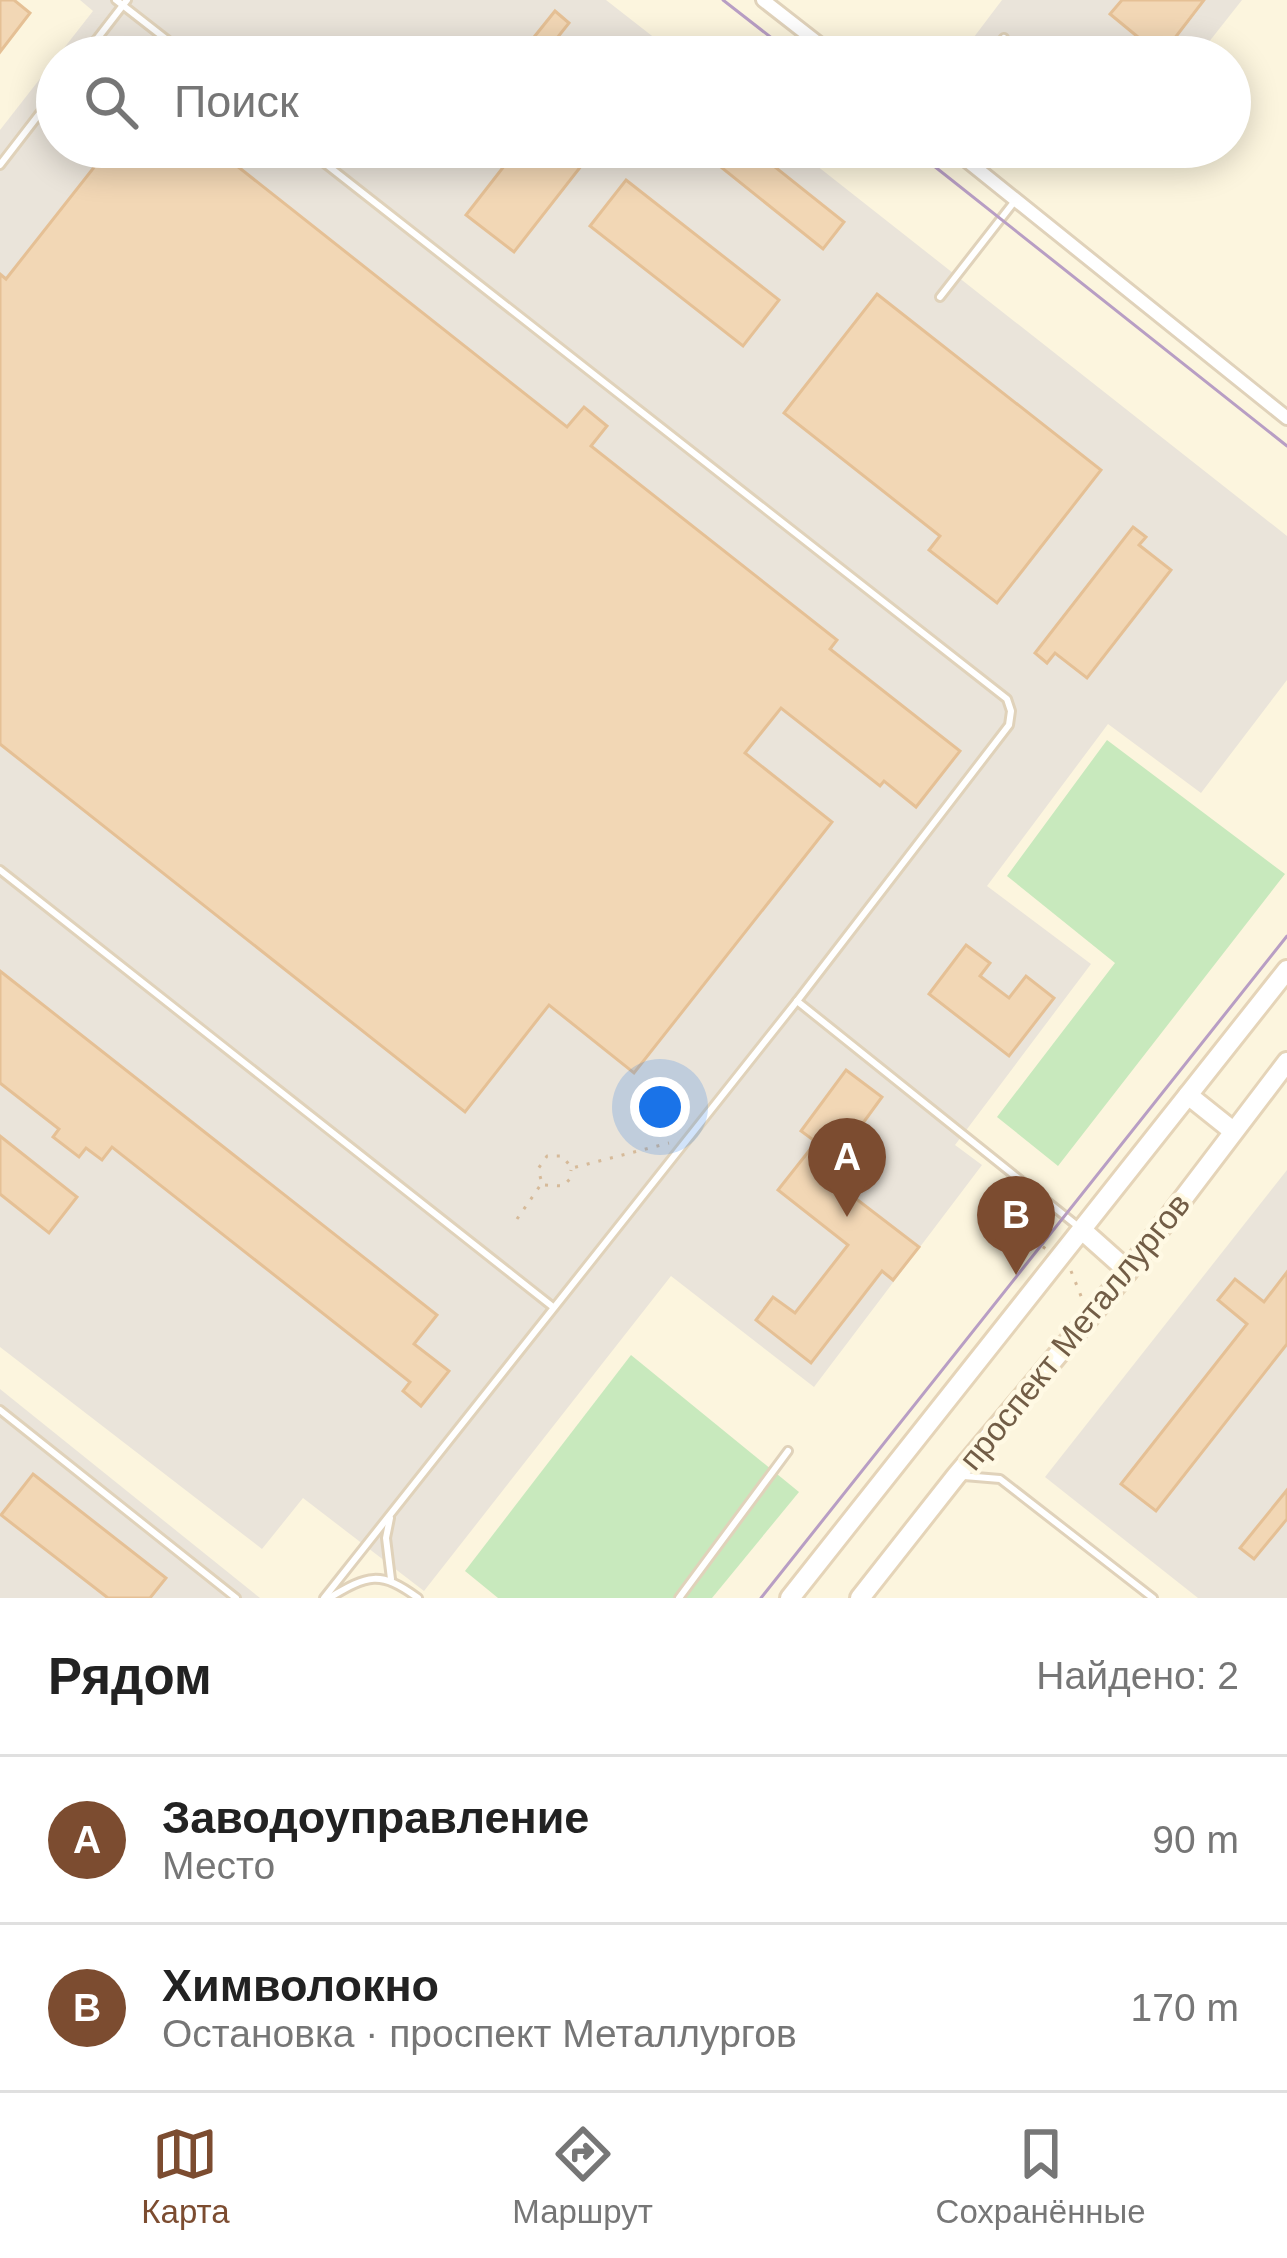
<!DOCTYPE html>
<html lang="ru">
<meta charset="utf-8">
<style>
body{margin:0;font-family:Arial,sans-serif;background:#f6f6f6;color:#222}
.you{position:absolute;left:660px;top:1107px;width:42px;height:42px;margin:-30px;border:9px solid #fff;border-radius:50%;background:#1a73e8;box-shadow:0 0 0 18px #1a73e833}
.badge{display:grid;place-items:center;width:78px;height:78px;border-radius:50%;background:#7c4c30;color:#fff;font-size:39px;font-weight:700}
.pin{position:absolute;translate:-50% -99px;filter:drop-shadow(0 3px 6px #0008)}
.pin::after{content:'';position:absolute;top:63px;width:42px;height:36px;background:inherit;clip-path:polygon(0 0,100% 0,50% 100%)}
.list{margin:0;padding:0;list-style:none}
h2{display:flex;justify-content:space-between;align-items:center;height:156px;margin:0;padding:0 48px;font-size:51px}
h2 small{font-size:39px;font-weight:400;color:#767676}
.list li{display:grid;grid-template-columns:78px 1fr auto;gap:36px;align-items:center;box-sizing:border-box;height:168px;padding:0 48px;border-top:3px solid #e0e0e0}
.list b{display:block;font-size:45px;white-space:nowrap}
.list p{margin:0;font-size:39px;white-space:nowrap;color:#767676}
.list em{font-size:39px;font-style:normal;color:#767676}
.icon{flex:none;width:66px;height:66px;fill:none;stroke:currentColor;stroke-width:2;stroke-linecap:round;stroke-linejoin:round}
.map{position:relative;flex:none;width:1287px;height:1598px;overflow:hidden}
.search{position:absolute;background:#fff;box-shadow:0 6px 30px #0003;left:36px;right:36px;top:36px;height:132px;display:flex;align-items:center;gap:30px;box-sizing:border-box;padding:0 42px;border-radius:66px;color:#767676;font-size:45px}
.sheet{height:492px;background:#fff}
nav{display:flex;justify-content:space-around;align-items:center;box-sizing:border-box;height:168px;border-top:3px solid #e0e0e0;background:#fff;font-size:33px;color:#767676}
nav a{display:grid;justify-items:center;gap:6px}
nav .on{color:#7c4c30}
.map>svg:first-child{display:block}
.industrial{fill:#eae4da}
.green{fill:#c8e9bd}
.building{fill:#f2d7b5;stroke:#e5c095;stroke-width:3}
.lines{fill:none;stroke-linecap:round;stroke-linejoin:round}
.lane-casing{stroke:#e0d2ba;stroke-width:12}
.street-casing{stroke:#e0d2ba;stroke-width:18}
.secondary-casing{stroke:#e5d4b8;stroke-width:24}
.path{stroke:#d6ba99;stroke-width:3;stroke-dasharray:3 9;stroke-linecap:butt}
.lane{stroke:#fff;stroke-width:6}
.street{stroke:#fff;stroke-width:12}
.secondary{stroke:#fff;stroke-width:18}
.tram{stroke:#b89ec4;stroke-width:3}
.labels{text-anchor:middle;stroke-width:9;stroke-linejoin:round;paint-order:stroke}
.street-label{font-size:33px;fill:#725d46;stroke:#fff9e4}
</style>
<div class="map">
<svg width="1287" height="1598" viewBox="0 0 1287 1598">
<rect width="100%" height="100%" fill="#fcf5de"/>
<!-- industrial -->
<g class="industrial">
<path d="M80,0H606L679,57H57L93,11Z"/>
<path d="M1002,0H1242L1197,57H999L974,37Z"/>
<path d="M57,57V147H793L1287,536V680L1201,793L1108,724L987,886L1091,964L955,1145L982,1165L814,1387L671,1276L424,1591L303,1498L262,1549L0,1347V130Z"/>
<path d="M1287,1170V1598H1198L1045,1477Z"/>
<path d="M0,1389L260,1598H0Z"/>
</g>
<!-- green -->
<g class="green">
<path d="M1107,740L1285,874L1058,1166L997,1117L1115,963L1007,876Z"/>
<path d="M631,1355L799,1492L712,1598H498L465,1571Z"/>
</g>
<!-- building -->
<g class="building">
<path d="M0,0H14L30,13L0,52Z"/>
<path d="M1122,0H1204L1161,56L1110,14Z"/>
<path d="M555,11L569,23L542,57H518Z"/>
<path d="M110,147H213L567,427L584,407L607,426L591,446L837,640L830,649L960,751L916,807L884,781L880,786L781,708L745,753L832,822L634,1073L549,1005L465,1112L0,744V274L6,279Z"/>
<path d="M519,147H596L514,252L466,215Z"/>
<path d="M696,147H750L844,222L823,249Z"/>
<path d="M626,180L779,300L743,346L590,226Z"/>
<path d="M877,294L1101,470L997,603L929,550L940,536L784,413Z"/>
<path d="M1133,527L1146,537L1139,545L1171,570L1087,678L1055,653L1047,663L1035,653Z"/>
<path d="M966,945L990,963L980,976L1009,998L1026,976L1054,998L1009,1056L929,994Z"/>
<path d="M0,971L437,1315L414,1344L449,1371L421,1406L403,1391L410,1382L112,1147L102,1160L86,1148L79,1157L53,1137L59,1129L0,1083Z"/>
<path d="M846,1070L882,1097L825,1175L919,1247L893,1280L882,1271L811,1363L756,1320L773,1297L795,1313L848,1245L778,1190L816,1142L801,1131Z"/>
<path d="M0,1136L77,1197L49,1233L0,1194Z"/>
<path d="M1287,1272V1344L1156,1511L1121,1484L1247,1324L1218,1300L1235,1279L1264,1302Z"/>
<path d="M33,1474L166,1578L150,1598H108L1,1515Z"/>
<path d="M1287,1490V1519L1254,1559L1240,1548Z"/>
</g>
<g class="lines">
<defs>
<g id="lane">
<path d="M116,0L189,57"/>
<path d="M83,57L127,0"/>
<path d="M989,57L1004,38"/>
<path d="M304,147L1007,699L1011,711L1009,725L797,1001L324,1598"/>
<path d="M0,165L57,91"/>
<path d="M940,297L1014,202"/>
<path d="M0,870L553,1307"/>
<path d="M797,1001L1080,1228"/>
<path d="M0,1410L236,1598"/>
<path d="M964,1476L1000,1479L1153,1598"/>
<path d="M390,1518L386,1538L391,1579"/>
<path d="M329,1598C368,1575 380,1570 418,1598"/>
<path d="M679,1598L788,1451"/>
</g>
<g id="street">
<path d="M763,0L836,57"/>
<path d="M950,147L1287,418"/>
</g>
<g id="secondary">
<path d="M1188,1095L1233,1131"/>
<path d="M1082,1230L1128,1271"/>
<path d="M790,1598L1287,970"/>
<path d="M860,1598L956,1476L1128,1271L1287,1062"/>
</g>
</defs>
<!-- lane casing -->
<use href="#lane" class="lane-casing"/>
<!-- street casing -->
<use href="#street" class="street-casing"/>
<!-- secondary casing -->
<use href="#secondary" class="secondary-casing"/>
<!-- path -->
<g class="path">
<path d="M545,1185L563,1186L570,1179L571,1170"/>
<path d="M517,1219L542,1183L538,1169L547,1156H562L572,1168L669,1143"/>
<path d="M1033,1240L1046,1249"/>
<path d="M1071,1271L1083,1301"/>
</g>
<!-- lane -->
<use href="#lane" class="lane"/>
<!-- street -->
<use href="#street" class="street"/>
<!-- secondary -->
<use href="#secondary" class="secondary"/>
<!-- tram -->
<g class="tram">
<path d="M723,0L796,57"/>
<path d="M910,147L1287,446"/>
<path d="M761,1598L1287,936"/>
</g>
</g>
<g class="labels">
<!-- street labels -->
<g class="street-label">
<text transform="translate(1074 1331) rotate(-51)" y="12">проспект Металлургов</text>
</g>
</g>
</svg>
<div class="you"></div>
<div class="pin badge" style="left:847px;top:1217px">A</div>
<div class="pin badge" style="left:1016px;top:1275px">B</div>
<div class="search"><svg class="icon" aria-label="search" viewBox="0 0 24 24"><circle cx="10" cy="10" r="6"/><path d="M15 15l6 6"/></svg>Поиск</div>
</div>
<section class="sheet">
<h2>Рядом<small>Найдено: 2</small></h2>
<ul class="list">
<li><span class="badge">A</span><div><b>Заводоуправление</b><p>Место</p></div><em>90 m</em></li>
<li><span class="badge">B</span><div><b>Химволокно</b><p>Остановка · проспект Металлургов</p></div><em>170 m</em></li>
</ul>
</section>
<nav>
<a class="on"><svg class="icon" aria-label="map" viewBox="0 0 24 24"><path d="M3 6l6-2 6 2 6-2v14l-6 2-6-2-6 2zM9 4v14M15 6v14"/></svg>Карта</a>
<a><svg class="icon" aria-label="directions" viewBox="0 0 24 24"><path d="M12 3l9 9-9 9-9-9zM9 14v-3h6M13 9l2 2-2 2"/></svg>Маршрут</a>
<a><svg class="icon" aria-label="saved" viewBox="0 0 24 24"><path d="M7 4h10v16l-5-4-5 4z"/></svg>Сохранённые</a>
</nav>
